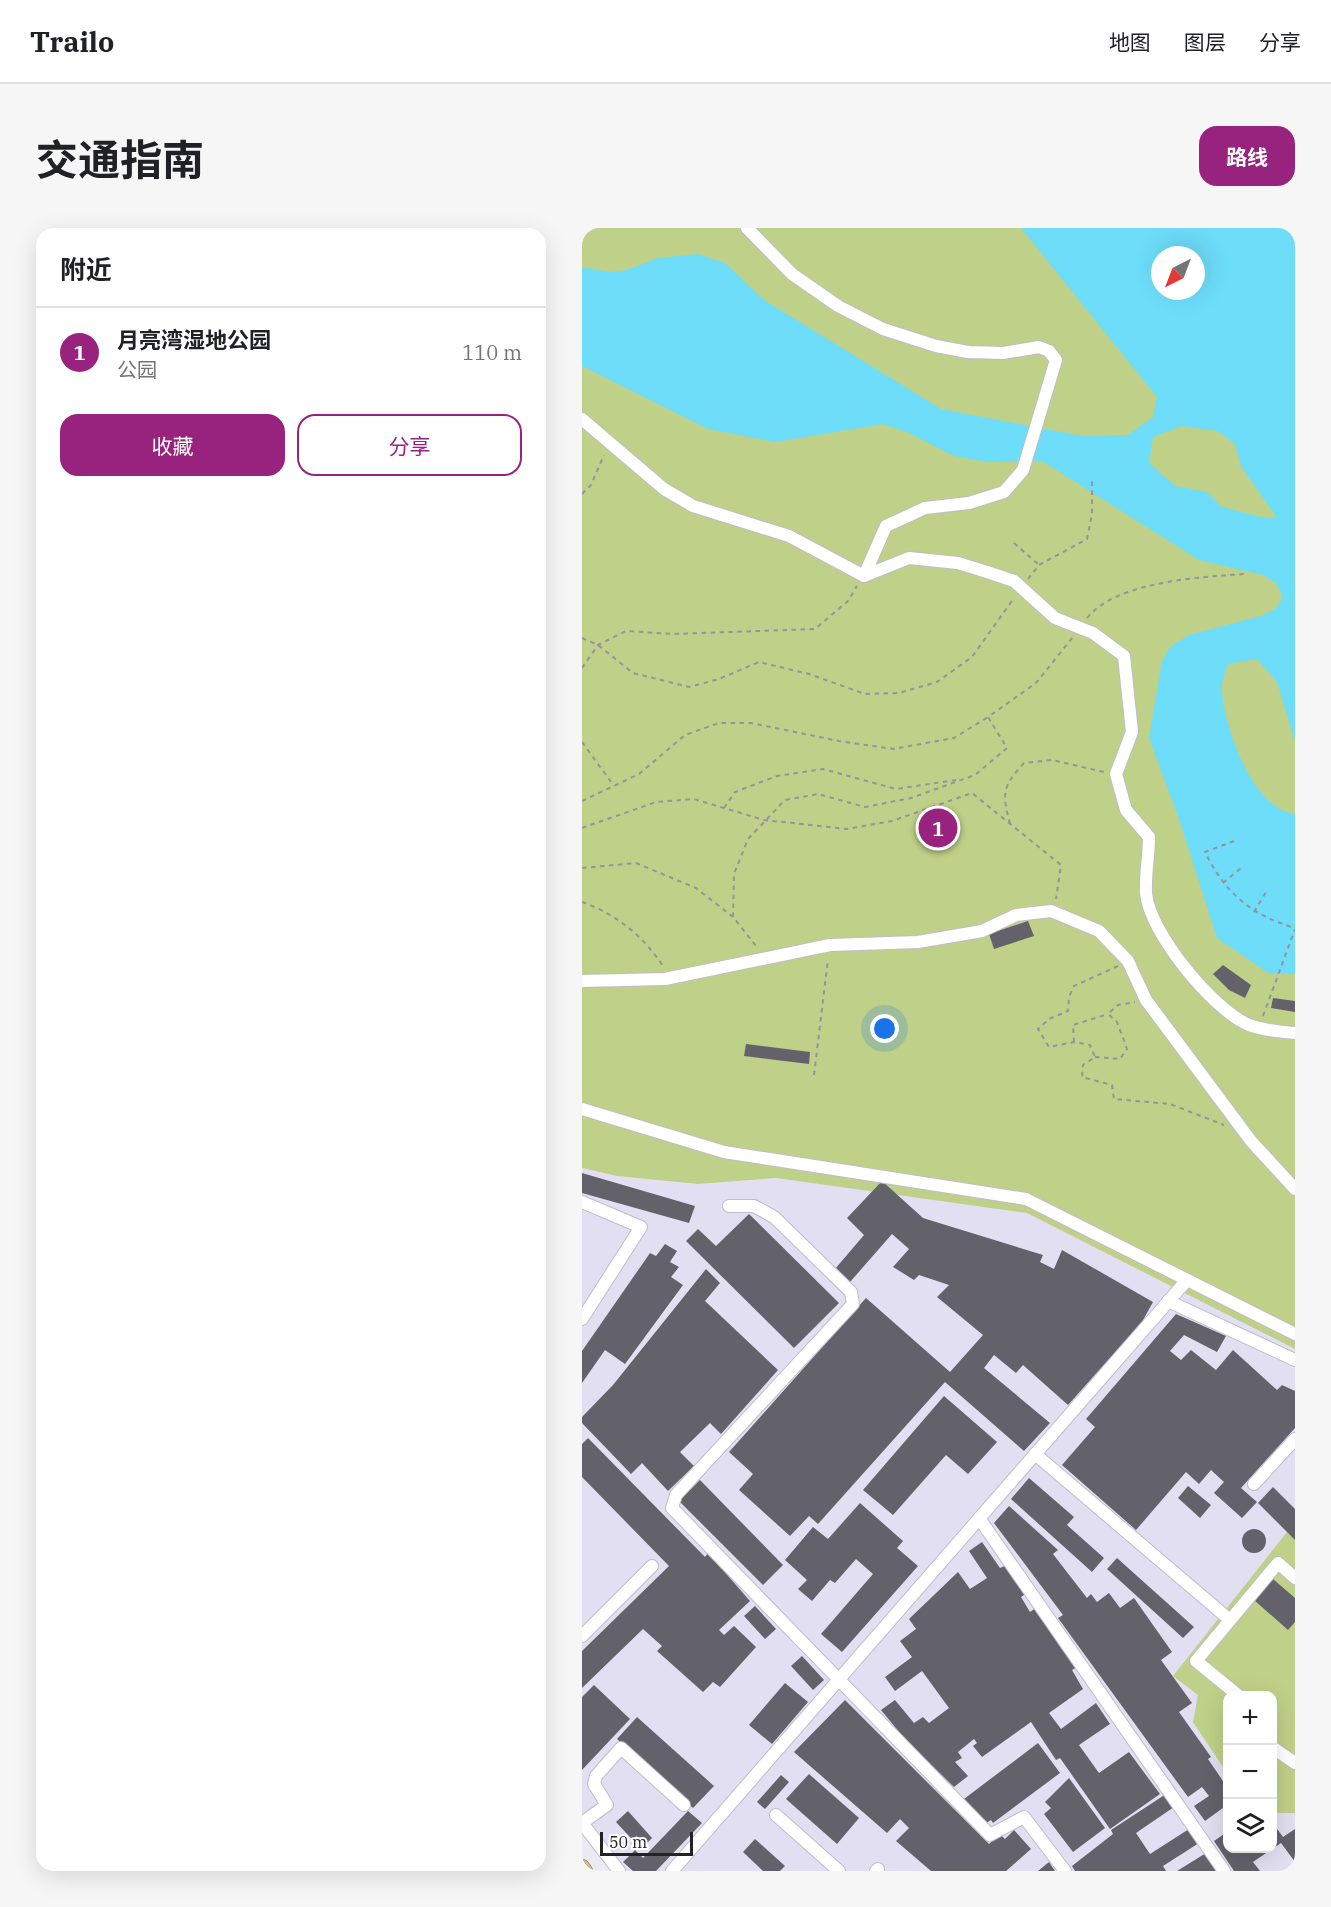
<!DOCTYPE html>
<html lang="zh">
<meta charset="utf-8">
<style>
body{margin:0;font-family:"IBM Plex Serif","Noto Sans SC",serif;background:#f6f6f6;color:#202124}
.controls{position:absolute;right:18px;bottom:18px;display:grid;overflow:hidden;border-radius:12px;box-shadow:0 6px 24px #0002}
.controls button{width:54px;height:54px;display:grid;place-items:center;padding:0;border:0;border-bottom:2px solid #e0e0e0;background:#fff;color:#202124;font:30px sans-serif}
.compass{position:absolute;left:569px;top:18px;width:54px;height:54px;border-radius:50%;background:#fff;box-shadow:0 6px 24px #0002;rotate:222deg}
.scale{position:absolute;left:18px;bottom:15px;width:93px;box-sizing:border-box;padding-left:6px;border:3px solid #232326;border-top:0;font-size:16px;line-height:21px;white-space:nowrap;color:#232326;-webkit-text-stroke:4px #fff;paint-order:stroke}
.you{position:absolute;left:303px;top:801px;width:21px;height:21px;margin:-15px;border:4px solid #fff;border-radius:50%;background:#1a73e8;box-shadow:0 0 0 9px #1a73e833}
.badge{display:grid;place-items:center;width:39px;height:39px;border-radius:50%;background:#98237f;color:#fff;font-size:20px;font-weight:700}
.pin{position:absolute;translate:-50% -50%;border:3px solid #fff;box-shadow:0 2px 6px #0006}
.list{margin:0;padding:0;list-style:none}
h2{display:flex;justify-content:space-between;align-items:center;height:78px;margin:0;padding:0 24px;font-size:26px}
h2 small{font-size:20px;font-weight:400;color:#757577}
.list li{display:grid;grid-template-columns:39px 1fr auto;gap:18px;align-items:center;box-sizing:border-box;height:90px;padding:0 24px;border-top:2px solid #e0e0e0}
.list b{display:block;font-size:22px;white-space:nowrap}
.list p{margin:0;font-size:20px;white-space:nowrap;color:#757577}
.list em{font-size:20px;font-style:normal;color:#757577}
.actions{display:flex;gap:12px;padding:18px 24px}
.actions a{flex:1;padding:14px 0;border:2px solid #98237f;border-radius:18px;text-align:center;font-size:21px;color:#98237f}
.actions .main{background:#98237f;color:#fff}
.icon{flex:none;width:33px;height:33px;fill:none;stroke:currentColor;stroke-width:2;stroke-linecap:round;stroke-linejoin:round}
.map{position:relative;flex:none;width:713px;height:1643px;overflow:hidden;border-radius:18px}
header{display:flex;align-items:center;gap:36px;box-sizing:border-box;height:84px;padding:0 30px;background:#fff;border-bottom:2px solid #e0e0e0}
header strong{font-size:28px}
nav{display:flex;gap:33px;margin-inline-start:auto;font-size:21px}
.intro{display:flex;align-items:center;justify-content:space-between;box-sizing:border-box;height:144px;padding:0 36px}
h1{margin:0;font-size:42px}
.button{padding:15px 27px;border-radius:18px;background:#98237f;color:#fff;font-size:21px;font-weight:700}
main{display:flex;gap:36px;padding:0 36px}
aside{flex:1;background:#fff;border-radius:18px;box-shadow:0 6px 24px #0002}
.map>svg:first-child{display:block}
.built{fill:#e1dff1;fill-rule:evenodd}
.green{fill:#bfd088}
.water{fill:#6dddfa;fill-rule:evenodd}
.building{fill:#63626b}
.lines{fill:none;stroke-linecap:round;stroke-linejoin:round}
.minor-casing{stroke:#bfbdc8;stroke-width:14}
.major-casing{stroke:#7f6b38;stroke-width:16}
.path{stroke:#95949b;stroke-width:2;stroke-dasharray:4.5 4.5;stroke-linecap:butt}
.minor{stroke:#fff;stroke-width:12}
.major{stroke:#d0be8d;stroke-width:15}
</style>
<header>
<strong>Trailo</strong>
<nav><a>地图</a><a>图层</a><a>分享</a></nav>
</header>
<div class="intro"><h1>交通指南</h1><a class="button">路线</a></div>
<main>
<aside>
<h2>附近<small></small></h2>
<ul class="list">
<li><span class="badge">1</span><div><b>月亮湾湿地公园</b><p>公园</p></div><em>110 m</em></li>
</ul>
<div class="actions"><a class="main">收藏</a><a>分享</a></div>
</aside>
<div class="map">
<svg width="713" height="1643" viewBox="0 0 713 1643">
<rect width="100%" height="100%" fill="#eceaf5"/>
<!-- built -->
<path class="built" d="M0,940L36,948L116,956L194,950L445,984L713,1106V1643H37L0,1595ZM646,1468H690V1620H646Z"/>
<!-- green -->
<g class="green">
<path d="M0,0H462L713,261V1121L445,985L194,950L116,956L35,948L0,940Z"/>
<path d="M705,1304L713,1312V1585H691L690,1468H646L645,1545L611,1494L616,1467L591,1448Z"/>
</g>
<!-- water -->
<path class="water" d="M439,0H713V513L695,454L675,431L646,436C643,445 639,455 640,464C643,500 671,582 713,586V746H688L635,710L597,591L567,510L580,433L589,418L607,407L679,388L693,381L699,373V365L694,355L681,347L617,332L460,233L406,234L372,228L327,205L301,196L193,214L126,201L0,138V39L27,44L45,42L76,30L116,26L143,35L182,72L359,181L500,208L546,207L571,189L575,169ZM578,27H614V63H578ZM600,198L636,203L653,216L659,238L695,290L679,289L640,279L625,264L593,258L567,235L571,209Z"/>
<!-- building -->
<g class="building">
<path d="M446,693L452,708L412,721L407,706Z"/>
<path d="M641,737L669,757L663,770L647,762L631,746Z"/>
<path d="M691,770L713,773V784L689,780Z"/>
<path d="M164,816L228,824L227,836L162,828Z"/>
<path d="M0,945L113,978L107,995L0,965Z"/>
<path d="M300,953L341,990L461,1027L458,1034L472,1041L480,1022L571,1074L560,1094L486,1177L441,1137L434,1145L412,1127L402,1140L468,1195L442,1223L363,1154L236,1296L227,1288L208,1308L157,1262L171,1246L147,1224L284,1070L368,1144L401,1107L355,1069L367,1057L337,1047L332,1052L311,1039L327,1021L310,1006L268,1054L253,1041L282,1007L265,990Z"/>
<path d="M167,986L257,1075L212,1120L104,1013L116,1001L134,1018Z"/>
<path d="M83,1016L95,1023L88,1034L97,1039L89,1049L101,1057L43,1136L23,1122L0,1155V1123L68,1025L74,1028Z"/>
<path d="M124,1041L138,1055L123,1073L196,1142L139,1206L128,1195L98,1224L112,1238L86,1263L60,1235L49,1246L0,1195V1189L31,1157Z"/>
<path d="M594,1086L644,1108L635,1124L602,1107L588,1123L599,1132L609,1122L634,1142L651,1122L695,1162L700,1157L713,1163V1200L659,1260L675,1274L660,1290L632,1265L642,1254L629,1242L617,1256L604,1244L554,1302L480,1237L513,1199L504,1191Z"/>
<path d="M362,1168L415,1214L386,1246L364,1227L311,1287L281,1262Z"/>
<path d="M6,1210L123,1329L126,1325L168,1373L137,1402L142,1407L152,1398L174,1419L138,1459L131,1454L121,1464L75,1423L80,1418L61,1401L0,1460V1423L87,1338L0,1249V1216Z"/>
<path d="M447,1250L492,1289L485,1297L522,1330L510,1344L429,1271Z"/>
<path d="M118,1252L201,1337L181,1357L97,1273Z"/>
<path d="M606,1258L629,1277L618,1290L596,1270Z"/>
<path d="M691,1259L713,1281V1312L676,1275Z"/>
<path d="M278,1275L321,1313L315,1320L336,1338L260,1424L239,1406L291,1346L274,1331L253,1355L248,1352L230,1373L216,1361L225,1352L203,1332L231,1299L246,1311Z"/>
<path d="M427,1278L476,1322L471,1326L505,1370L509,1366L515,1374L527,1365L538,1380L552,1370L590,1424L579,1432L610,1475L597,1484L629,1529L626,1531L645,1559V1577L623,1593L612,1578L627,1568L620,1559L606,1569L476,1390L481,1387L412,1295Z"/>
<circle cx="672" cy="1313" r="12"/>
<path d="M400,1314L418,1340L425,1337L445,1365L439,1369L448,1384L455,1379L497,1438L490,1442L501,1461L467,1485L479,1501L514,1475L528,1496L497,1517L517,1545L547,1524L578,1566L528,1601L478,1530L474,1532L449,1494L400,1529L391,1518L395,1515L392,1511L376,1524L380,1530L373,1534L386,1548L372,1559L322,1510L299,1482L313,1472L332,1495L341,1489L347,1495L367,1480L340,1443L313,1463L303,1449L330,1429L318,1413L334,1401L327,1391L376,1344L388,1361L405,1350L387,1323Z"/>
<path d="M535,1330L612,1399L601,1410L525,1341Z"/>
<path d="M691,1351L713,1370V1394L706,1402L672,1372Z"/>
<path d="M173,1378L194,1401L183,1411L162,1388Z"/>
<path d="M220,1428L242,1452L231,1462L209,1438Z"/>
<path d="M203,1455L226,1474L190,1516L167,1497Z"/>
<path d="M12,1457L48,1491L0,1542V1469Z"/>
<path d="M263,1472L407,1616L418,1606L423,1611L432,1602L449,1621L424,1643H349L314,1613L327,1600L318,1591L305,1605L212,1524Z"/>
<path d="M55,1489L132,1558L111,1580L35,1511Z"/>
<path d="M456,1515L478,1545L411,1595L409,1592L401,1597L378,1574Z"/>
<path d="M227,1546L277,1590L255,1616L204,1571Z"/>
<path d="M199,1547L207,1554L183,1581L175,1574Z"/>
<path d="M487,1550L523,1600L491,1624L462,1586L469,1580L463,1574Z"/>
<path d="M584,1566L592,1579L554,1605L568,1626L607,1601L617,1615L581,1638L584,1643H493L490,1638L531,1606L529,1602Z"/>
<path d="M46,1583L70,1610L59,1621L34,1594Z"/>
<path d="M106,1583L120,1595L74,1643H51L41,1634L53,1622L61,1630Z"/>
<path d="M690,1594L701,1609L713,1601V1634L699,1615L671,1634L678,1643H652L632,1613L645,1604L646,1620H690Z"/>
<path d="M173,1611L203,1638L198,1643H181L161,1624Z"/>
<path d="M624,1625L634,1643H595Z"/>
<path d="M467,1634L473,1643H456Z"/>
</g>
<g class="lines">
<defs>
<g id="minor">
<path d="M165,0L210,46L256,78L301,101L354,118L386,124L421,125L457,119L467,123L474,132L441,242L422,264L387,275L343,280L304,298L282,348"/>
<path d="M0,191L82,261L111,278L207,308L282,348L327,330L376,335L405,344L432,353L473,390L511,405L542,428L550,504L534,546L544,582L567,609C567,628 563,647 564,665C567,704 631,782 667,797C681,802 698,804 713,805"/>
<path d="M0,753L83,751L248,717L336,714L400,703L434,687L469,683L517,703L546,733L564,772L669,913L713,961"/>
<path d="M0,881L142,924L444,971L713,1106"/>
<path d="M0,974L59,999L0,1091"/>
<path d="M147,978H172L192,989L269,1064L271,1076L94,1267L90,1280L408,1607L442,1589L483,1643"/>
<path d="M586,1073L713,1132"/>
<path d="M453,1226L648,1392"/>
<path d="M672,1256L713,1211"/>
<path d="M397,1290L642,1643"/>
<path d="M0,1408L70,1338"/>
<path d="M657,1468L614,1433L696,1335L713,1350"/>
<path d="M690,1519L713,1535"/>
<path d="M194,1587L257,1643"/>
<path d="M0,1595L25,1577L12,1556L14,1548L39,1520L102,1577"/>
<path d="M0,1595L37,1643"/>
<path d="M90,1643L605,1052"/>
<path d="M294,1643L296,1641"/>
</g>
<path id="major" d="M0,1639L3,1643"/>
</defs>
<!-- minor casing -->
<use href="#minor" class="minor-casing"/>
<!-- major casing -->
<use href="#major" class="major-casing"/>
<!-- path -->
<g class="path">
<path d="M0,266L9,257L22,227"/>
<path d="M432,315L457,337"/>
<path d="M446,351L457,337L505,311L510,286V252"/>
<path d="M505,390C535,353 619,349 663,346"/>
<path d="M0,410L16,417L51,445L107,459L137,451L177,434L227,446L283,466L317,465L355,454L390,429L432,370"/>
<path d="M0,440L16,417L44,403L91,406L233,401L266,373L275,358"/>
<path d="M0,514L32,558"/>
<path d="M0,573L57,546L103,507L137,495H169L257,513L311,521L372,510L406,489"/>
<path d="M142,580L153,564L195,548L241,541L314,561L374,552"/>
<path d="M428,596C420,565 420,559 442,535L470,532L522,544"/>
<path d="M0,600L74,574L112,571L182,592L265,601L310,593L390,565L479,637L474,671"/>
<path d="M652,613L623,624C643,665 669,687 713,700"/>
<path d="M0,640L54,635L114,660L151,689L175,719"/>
<path d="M641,655L659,640"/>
<path d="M0,674C34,686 63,709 82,740"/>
<path d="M672,684L684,664"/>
<path d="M151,689L152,646L166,611L203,572L236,566L283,579L329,570L393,547L425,520L406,489L454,455L491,409"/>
<path d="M536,738L492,758L487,769L486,783L467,791L456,801L467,819L492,814L508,817L513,829L501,837L500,849L530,857L532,871L588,876L642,897"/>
<path d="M681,788L713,701"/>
<path d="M492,814L491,797L526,786"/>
<path d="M513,829L538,831L545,821L535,794L526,786L536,777L553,774"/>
<path d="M232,847L246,731"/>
</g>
<!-- minor -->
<use href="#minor" class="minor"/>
<!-- major -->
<use href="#major" class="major"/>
</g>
</svg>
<div class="controls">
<button>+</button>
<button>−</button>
<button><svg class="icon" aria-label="layers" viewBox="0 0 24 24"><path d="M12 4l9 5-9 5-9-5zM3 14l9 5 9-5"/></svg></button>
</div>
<svg class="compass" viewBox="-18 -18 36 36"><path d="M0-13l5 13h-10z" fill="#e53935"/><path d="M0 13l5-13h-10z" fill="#757577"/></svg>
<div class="scale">50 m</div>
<div class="you"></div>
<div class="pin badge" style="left:356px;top:600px">1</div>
</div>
</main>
